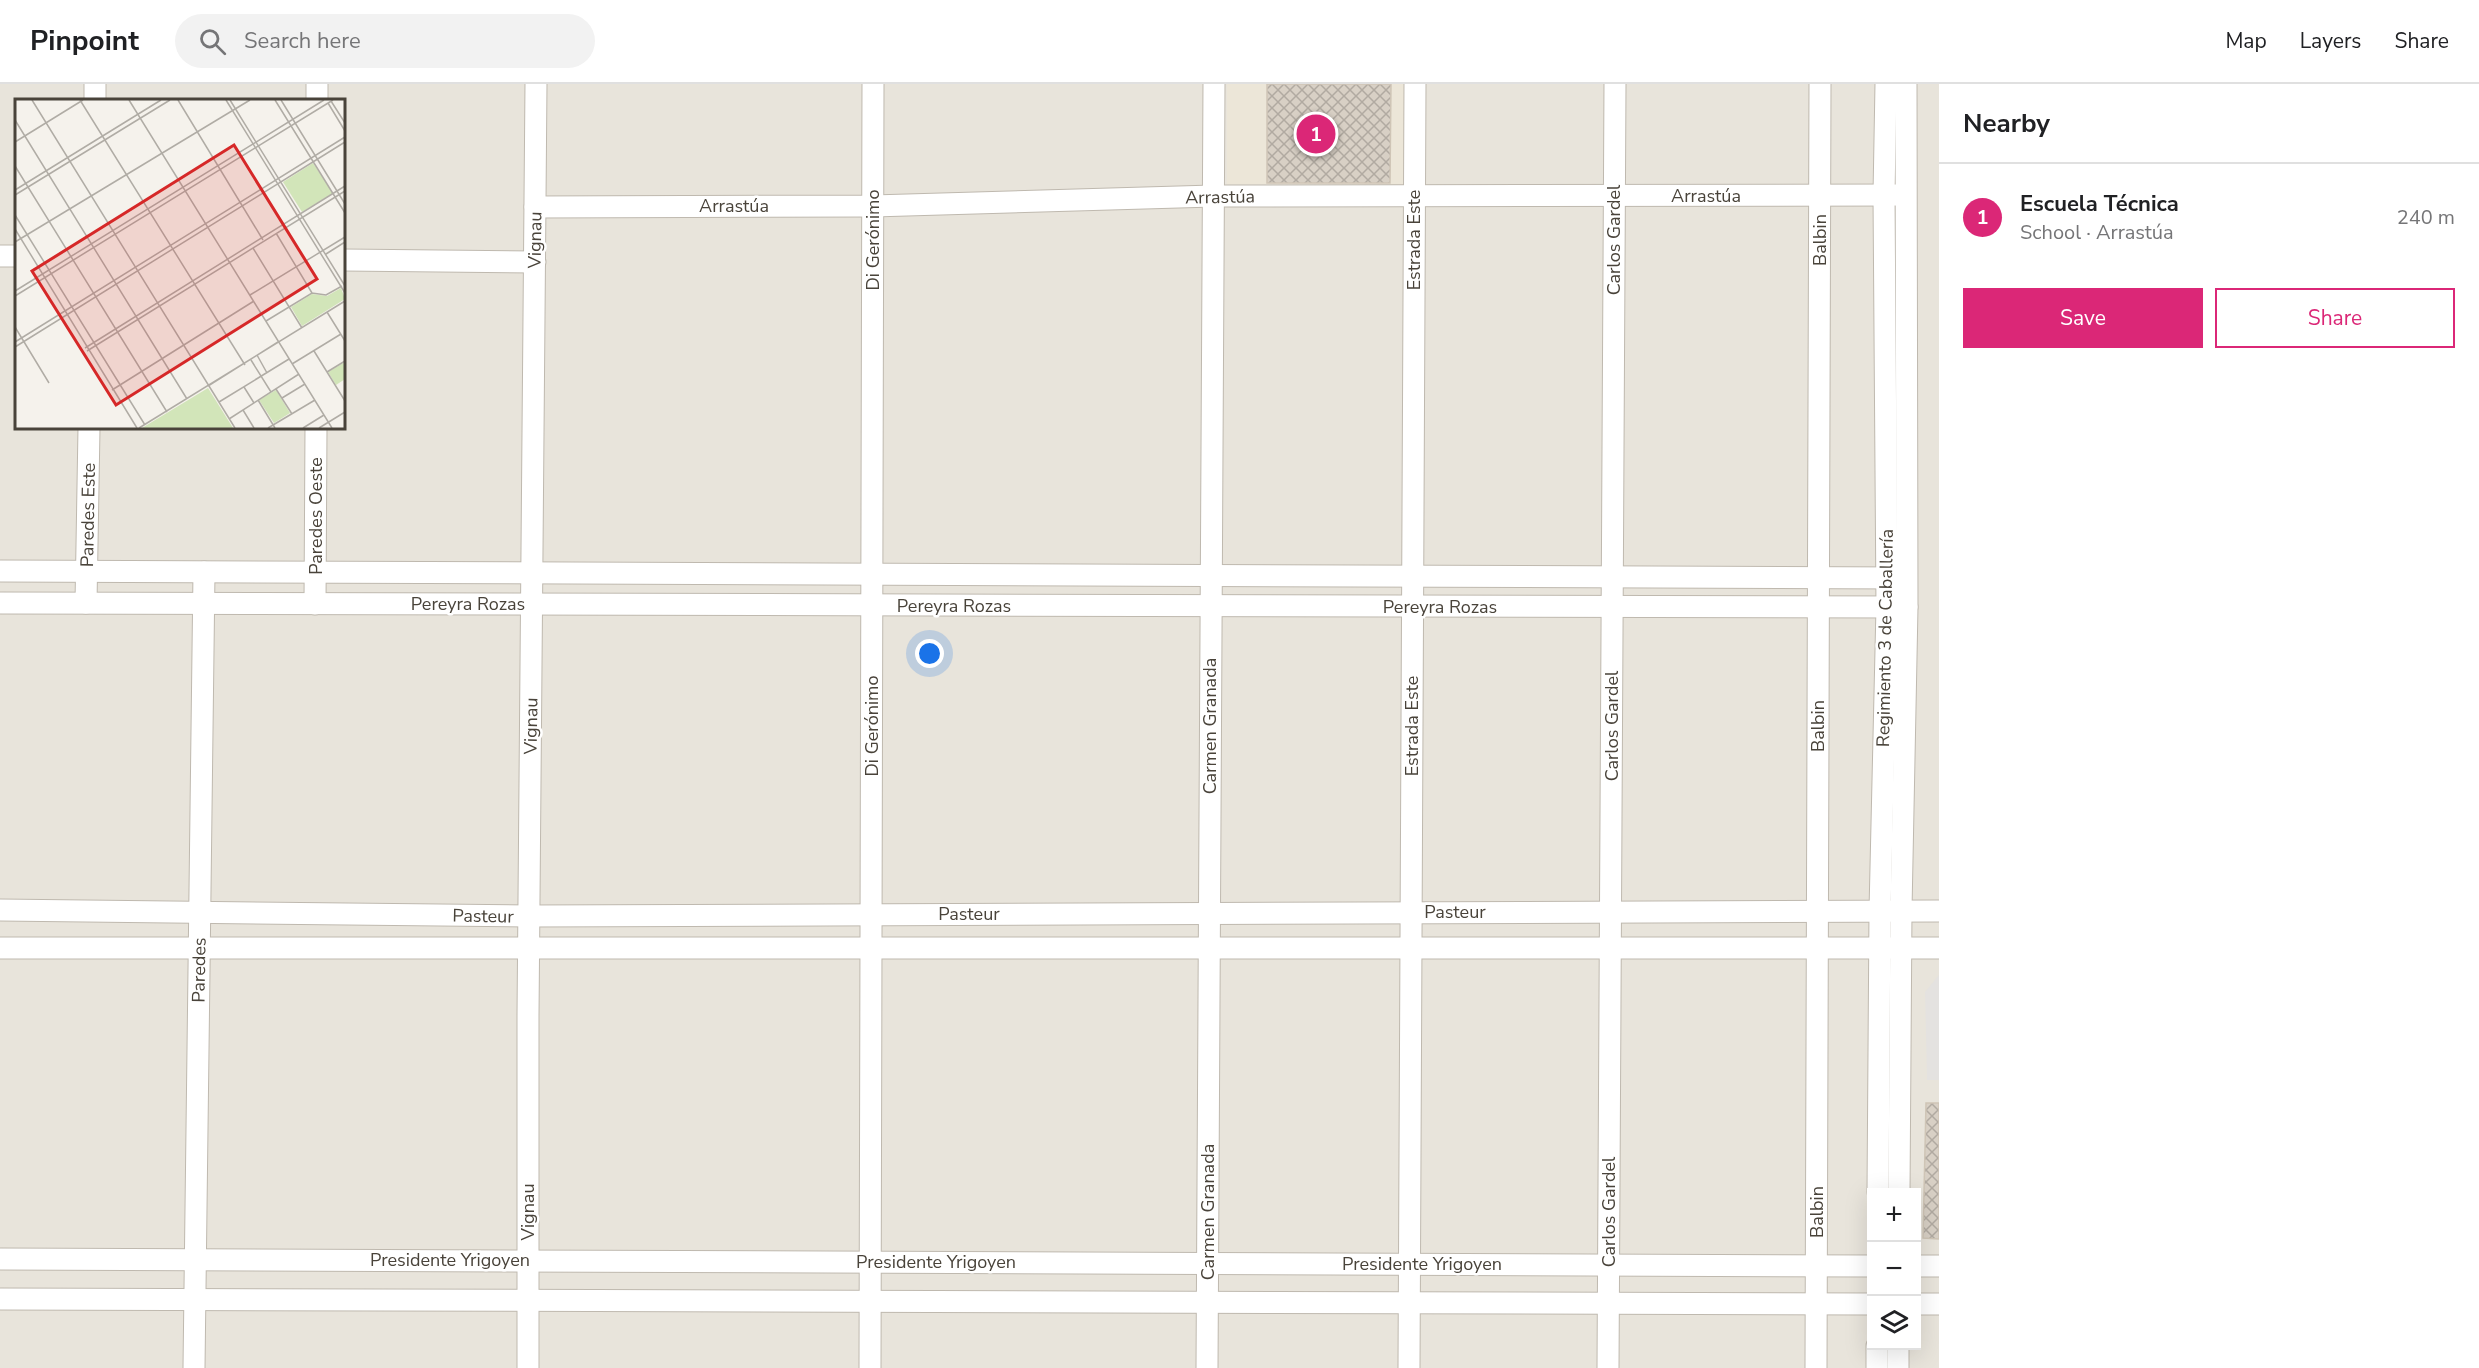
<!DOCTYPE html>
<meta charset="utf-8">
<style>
body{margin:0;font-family:"Nunito Sans",sans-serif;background:#f2f2f2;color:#202124}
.controls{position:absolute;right:18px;bottom:18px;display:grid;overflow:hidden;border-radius:0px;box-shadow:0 6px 24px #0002}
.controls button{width:54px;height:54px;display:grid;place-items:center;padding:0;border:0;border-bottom:2px solid #e0e0e0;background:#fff;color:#202124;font:30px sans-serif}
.you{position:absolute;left:930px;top:570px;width:21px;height:21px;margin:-15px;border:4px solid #fff;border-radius:50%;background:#1a73e8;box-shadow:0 0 0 9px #1a73e833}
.badge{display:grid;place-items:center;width:39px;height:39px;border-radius:50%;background:#db2777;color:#fff;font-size:20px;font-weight:700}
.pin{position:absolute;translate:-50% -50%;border:3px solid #fff;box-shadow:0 2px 6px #0006}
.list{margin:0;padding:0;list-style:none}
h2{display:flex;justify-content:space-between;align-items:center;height:78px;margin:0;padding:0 24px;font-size:26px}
h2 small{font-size:20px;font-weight:400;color:#757577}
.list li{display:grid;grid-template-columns:39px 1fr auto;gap:18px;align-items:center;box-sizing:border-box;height:108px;padding:0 24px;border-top:2px solid #e0e0e0}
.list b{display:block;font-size:22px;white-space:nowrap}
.list p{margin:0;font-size:20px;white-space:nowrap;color:#757577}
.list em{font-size:20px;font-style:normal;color:#757577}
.actions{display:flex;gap:12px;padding:18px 24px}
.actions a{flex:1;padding:14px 0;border:2px solid #db2777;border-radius:0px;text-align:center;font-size:21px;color:#db2777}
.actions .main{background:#db2777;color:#fff}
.icon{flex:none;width:33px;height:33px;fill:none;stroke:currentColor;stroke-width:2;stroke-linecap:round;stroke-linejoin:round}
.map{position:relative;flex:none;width:1939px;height:1284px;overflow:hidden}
header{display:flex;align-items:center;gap:36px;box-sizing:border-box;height:84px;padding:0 30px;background:#fff;border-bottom:2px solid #e0e0e0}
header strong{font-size:28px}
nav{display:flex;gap:33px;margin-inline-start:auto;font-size:21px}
.search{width:420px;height:54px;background:#f2f2f2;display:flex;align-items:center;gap:15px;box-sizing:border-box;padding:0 21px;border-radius:33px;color:#757577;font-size:22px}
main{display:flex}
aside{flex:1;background:#fff}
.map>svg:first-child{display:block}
.residential{fill:#e8e4db;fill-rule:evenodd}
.education{fill:#ece6d8}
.parking{fill:#e4e2e0}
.building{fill:url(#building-cross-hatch);stroke:#cfc5b6;stroke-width:1.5}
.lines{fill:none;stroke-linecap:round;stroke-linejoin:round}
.minor-casing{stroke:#bfb9af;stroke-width:23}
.minor{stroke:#fff;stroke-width:21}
.labels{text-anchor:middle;stroke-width:5;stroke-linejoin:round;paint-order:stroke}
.street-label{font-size:18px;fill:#49433a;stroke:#fff}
.inset-road{fill:none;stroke:#b0aca5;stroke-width:1.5}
.view{fill:#d62828;fill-opacity:0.15;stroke:#d62828;stroke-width:3}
.inset-edge{fill:none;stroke:#49433a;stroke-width:3}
</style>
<header>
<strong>Pinpoint</strong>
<div class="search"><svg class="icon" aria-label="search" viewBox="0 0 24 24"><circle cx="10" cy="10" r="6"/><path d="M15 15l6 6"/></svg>Search here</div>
<nav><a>Map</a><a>Layers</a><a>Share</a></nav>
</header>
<main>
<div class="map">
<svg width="1939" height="1284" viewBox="0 0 1939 1284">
<defs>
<pattern id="building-cross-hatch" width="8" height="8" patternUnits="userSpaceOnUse" patternTransform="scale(1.5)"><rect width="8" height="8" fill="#d8d0c5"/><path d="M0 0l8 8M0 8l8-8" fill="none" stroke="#b1aaa1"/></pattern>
</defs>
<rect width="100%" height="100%" fill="#f5f2ec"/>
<!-- residential -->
<path class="residential" d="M0,0H1939V1284H0ZM16,16H344V344H16ZM1872,1108H1916V1262H1872Z"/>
<!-- education -->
<path class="education" d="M1227,0H1404V101L1227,100Z"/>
<!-- parking -->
<path class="parking" d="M1939,891V996H1927L1925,908Z"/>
<!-- building -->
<g class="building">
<path d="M1267,0H1391L1390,99H1267Z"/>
<path d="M1926,1019H1939V1155L1923,1154Z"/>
</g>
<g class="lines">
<defs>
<g id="minor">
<path d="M95,16V0"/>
<path d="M317,16V0"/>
<path d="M535,123L873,122L1213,112L1905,111"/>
<path d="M0,172H16"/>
<path d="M344,176L535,178"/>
<path d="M0,487L1906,494"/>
<path d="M0,519L1907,523"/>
<path d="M86,519L89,344"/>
<path d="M315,520L316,344"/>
<path d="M0,826L529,832L1939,827"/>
<path d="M0,864H1939"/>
<path d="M1878,1108L1880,827L1887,523L1884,111L1886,0"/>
<path d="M1899,1108L1901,826L1907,523L1906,0"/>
<path d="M0,1175L1872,1182"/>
<path d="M1916,1182H1939"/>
<path d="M0,1215L1872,1220"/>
<path d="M1916,1220H1939"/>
<path d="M194,1284L204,488"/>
<path d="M528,1284V931L536,0"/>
<path d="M870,1284L873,0"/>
<path d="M1207,1284L1214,0"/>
<path d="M1409,1284L1415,0"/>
<path d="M1608,1284L1615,0"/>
<path d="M1816,1284L1820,0"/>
<path d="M1877,1284V1262"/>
<path d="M1898,1284V1262"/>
</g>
</defs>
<!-- minor casing -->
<use href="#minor" class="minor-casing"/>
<!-- minor -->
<use href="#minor" class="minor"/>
</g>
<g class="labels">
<!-- street labels -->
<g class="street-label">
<text x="1706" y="118">Arrastúa</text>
<text transform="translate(1220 113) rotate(-1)" y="6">Arrastúa</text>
<text x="734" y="128">Arrastúa</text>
<text transform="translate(535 156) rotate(-89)" y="6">Vignau</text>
<text transform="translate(873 156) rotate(-90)" y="6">Di Gerónimo</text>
<text transform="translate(1414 156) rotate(-90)" y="6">Estrada Este</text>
<text transform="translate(1614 156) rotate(-90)" y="6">Carlos Gardel</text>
<text transform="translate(1820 156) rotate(-90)" y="6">Balbin</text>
<text transform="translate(88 431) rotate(-89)" y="6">Paredes Este</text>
<text transform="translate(316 432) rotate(-90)" y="6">Paredes Oeste</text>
<text x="468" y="526">Pereyra Rozas</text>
<text x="954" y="528">Pereyra Rozas</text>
<text x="1440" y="529">Pereyra Rozas</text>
<text transform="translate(1885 554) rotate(-89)" y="6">Regimiento 3 de Caballería</text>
<text transform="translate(531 642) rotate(-89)" y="6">Vignau</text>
<text transform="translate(872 642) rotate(-90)" y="6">Di Gerónimo</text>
<text transform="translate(1210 642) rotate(-90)" y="6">Carmen Granada</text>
<text transform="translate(1412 642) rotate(-90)" y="6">Estrada Este</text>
<text transform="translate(1612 642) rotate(-90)" y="6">Carlos Gardel</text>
<text transform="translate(1818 642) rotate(-90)" y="6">Balbin</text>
<text x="1455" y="834">Pasteur</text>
<text x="969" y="836">Pasteur</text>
<text transform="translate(483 832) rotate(1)" y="6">Pasteur</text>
<text transform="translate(199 886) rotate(-89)" y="6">Paredes</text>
<text transform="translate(528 1128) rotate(-90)" y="6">Vignau</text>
<text transform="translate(1208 1128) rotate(-90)" y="6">Carmen Granada</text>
<text transform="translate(1609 1128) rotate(-90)" y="6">Carlos Gardel</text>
<text transform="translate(1817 1128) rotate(-90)" y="6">Balbin</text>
<text x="450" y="1182">Presidente Yrigoyen</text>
<text x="936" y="1184">Presidente Yrigoyen</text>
<text x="1422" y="1186">Presidente Yrigoyen</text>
</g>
</g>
<!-- overview -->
<g transform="translate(15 15)">
<rect width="330" height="330" fill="#f5f2ec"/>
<path d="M298,64L318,94L287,113L268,83ZM326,189L330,200L287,227L276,208L297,195L312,197ZM330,263V280L321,286L313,273ZM193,289L218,329H127ZM261,291L275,314L259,324L244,301Z" fill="#d2e5b9"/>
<path class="inset-road" d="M17,1L220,329M65,1L230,266M114,1L317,329M163,1L248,141M211,1L330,194M215,1L330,187M260,1L330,114M266,1L330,105M316,2L330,24M313,4L330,32M0,21L172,300M0,43L68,1M0,67L152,313M0,91L146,1M0,96L155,1M0,116L130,326M0,130L122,329M261,134L297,194M0,143L235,1M238,149L287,229M311,155L330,143M0,192L309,1M235,196L330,138M0,197L318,1M312,213L330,242M251,222L297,194L311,196L327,187M0,228L34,284M0,243L330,38M0,248L330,43M70,249L330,87M72,252L330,92M299,252L330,302M242,256L252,274M236,261L256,293M277,265L326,235M312,273L330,262M193,287L263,243M229,288L239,304M261,290L277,315M97,291L239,202M267,299L290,285M243,301L260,329M204,303L274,260M228,311L239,329M214,320L284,275M124,329L330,202M253,329L300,301M288,329L309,316M304,329L330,313"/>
<path class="view" d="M219,46L302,180L101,306L17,172Z"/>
<rect width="330" height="330" class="inset-edge"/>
</g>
</svg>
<div class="controls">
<button>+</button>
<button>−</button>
<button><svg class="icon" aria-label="layers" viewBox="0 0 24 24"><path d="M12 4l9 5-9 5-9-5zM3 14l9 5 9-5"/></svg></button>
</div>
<div class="you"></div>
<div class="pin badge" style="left:1316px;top:50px">1</div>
</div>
<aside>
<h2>Nearby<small></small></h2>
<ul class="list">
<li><span class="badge">1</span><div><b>Escuela Técnica</b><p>School · Arrastúa</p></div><em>240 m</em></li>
</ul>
<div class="actions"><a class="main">Save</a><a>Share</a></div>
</aside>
</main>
